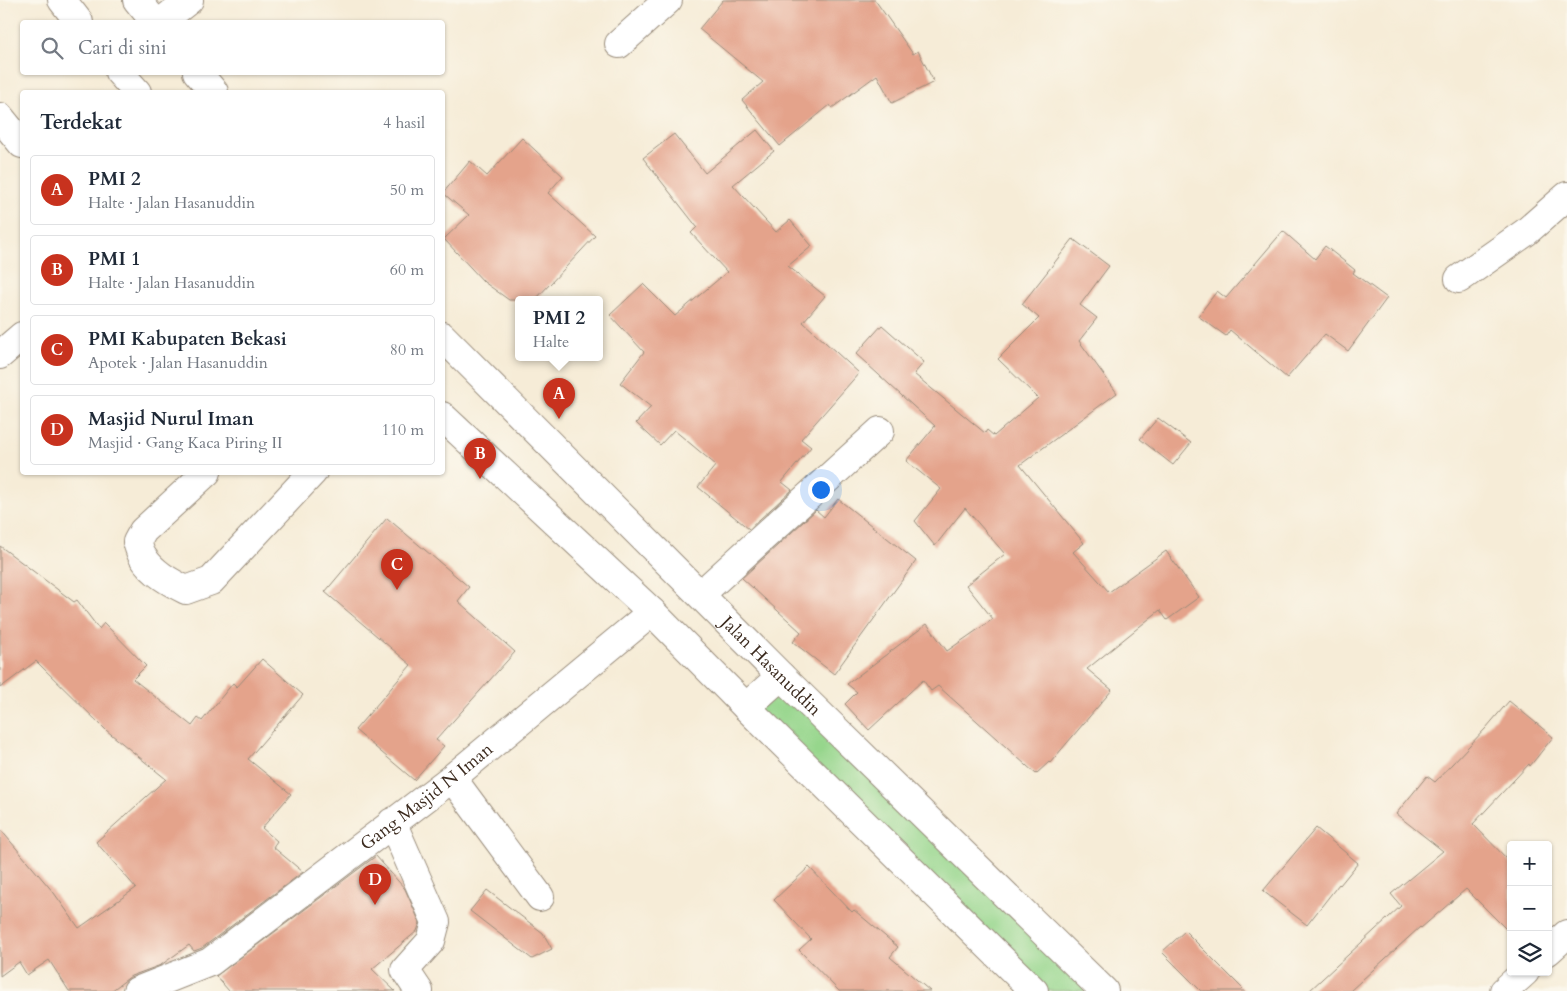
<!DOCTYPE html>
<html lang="id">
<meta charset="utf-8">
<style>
body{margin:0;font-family:Cardo,serif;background:#f2f2f3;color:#1f2937}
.controls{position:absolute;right:15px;bottom:15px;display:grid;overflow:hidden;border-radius:5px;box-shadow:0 1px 4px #0004}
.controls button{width:45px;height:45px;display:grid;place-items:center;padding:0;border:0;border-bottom:1px solid #e0e1e3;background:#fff;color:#1f2937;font:25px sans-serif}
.you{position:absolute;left:820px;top:489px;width:18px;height:18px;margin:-12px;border:4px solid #fff;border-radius:50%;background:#1a73e8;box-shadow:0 0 0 8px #1a73e833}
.badge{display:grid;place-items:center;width:32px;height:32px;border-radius:50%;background:#c8321e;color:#fff;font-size:16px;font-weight:700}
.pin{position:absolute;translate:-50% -41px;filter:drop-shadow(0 1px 2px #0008)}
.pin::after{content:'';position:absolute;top:26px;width:18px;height:15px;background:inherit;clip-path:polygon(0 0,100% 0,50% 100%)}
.popup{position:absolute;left:515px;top:296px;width:88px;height:65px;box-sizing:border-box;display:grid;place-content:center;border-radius:5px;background:#fff;filter:drop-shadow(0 1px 4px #0005);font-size:16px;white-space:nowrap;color:#747a83}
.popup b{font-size:19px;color:#1f2937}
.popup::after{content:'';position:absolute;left:50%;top:100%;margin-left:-10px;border:10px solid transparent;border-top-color:#fff}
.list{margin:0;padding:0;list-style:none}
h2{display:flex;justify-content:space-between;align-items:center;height:65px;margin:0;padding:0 20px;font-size:21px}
h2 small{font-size:16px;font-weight:400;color:#747a83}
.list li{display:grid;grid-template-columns:32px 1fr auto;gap:15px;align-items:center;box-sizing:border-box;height:70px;margin:0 10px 10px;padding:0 10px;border:1px solid #e0e1e3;border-radius:5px}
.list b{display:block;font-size:19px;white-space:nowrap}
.list p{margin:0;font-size:16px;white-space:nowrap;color:#747a83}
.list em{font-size:16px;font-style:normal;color:#747a83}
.icon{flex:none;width:28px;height:28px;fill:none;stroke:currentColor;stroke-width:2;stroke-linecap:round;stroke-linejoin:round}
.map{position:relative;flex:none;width:1567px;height:991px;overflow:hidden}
.search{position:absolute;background:#fff;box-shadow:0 1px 4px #0004;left:20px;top:20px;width:425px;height:55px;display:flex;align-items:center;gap:12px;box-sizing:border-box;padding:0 18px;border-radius:5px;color:#747a83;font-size:19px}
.panel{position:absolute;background:#fff;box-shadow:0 1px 4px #0004;left:20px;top:90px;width:425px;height:385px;border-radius:5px}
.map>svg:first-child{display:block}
.green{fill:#96d68c;stroke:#688055}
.building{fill:#e4a38b}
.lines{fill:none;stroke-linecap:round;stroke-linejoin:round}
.minor-casing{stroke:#988b7a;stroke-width:30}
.highway-casing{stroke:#988b7a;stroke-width:30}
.minor{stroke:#fff;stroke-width:28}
.highway{stroke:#fff;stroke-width:28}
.labels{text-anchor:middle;stroke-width:4;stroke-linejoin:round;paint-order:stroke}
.street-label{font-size:18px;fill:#3b2a1e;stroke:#fbf7ec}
</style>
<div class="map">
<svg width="1567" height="991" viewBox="0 0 1567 991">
<rect width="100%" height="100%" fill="#fbf7ec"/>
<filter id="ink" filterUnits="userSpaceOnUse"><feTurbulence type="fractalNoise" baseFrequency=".02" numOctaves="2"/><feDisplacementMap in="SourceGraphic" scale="10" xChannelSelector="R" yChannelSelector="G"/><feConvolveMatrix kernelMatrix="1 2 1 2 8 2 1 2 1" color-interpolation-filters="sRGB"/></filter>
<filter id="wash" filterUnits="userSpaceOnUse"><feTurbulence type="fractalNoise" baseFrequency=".0096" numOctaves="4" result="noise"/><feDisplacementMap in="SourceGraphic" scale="20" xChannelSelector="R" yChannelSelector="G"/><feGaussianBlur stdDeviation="1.12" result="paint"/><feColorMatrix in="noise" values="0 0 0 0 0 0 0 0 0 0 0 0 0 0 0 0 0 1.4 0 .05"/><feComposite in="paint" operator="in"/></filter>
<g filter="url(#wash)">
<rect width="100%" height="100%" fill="#f6ecd7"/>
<!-- green -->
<path class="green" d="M781,676L1104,991H1034L746,707Z"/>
<g id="blocks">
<!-- building -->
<g class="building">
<path d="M723,0H875L913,54L918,51L934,82L892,103L877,75L832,108L830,105L780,146L742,100L763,82L699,29Z"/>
<path d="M757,130L774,151L733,185L776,232L790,220L812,246L788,266L825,296L803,322L859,373L801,439L811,447L782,482L792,490L749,529L698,487L716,465L674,430L660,445L636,423L651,407L620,383L644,352L610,315L643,284L675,316L727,272L691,233L697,227L643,158L674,134L705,173Z"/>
<path d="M522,138L563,176L548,193L595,236L535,300H509L484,282L444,239L469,215L443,193L470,161L487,176Z"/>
<path d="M1283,231L1315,259L1325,246L1355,270L1353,273L1387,298L1348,351L1325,334L1287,378L1230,330L1226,336L1198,316L1217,291L1226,298Z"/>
<path d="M1073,239L1109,266L1080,305L1097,318L1079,341L1117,393L1020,465L1084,543L1073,552L1109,592L1166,551L1199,597L1167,620L1160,610L1087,669L1112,690L1050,763L1049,762L1036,774L938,686L931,691L923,680L869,730L845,704L857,692L847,684L927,624L947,651L993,619L966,585L1005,554L965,508L935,546L915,521L941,489L906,461L935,426L856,354L882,325L924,362L914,374L985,433L987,430L994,436L1038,398L998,359L1039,318L1022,304Z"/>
<path d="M1158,418L1191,443L1173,465L1140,439Z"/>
<path d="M838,499L916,561L834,674L793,642L801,632L742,578L816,510L824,517Z"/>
<path d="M387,518L469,587L458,601L515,652L436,740L444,746L414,780L355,730L411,665L325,592Z"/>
<path d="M0,546L74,602L77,600L99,629L104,623L146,666L133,679L192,726L198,718L202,721L233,683L237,687L262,659L303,695L248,759L291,794L262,828L277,841L273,847L303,872L202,948L194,951L189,945L161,965L131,976L111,991H69L49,960L27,975L19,962L0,976V829L54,893L79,928L136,888L96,842L166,779L106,730L36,661L0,688Z"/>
<path d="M1509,701L1553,737L1530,766L1529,764L1473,824L1511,863V934L1466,889L1421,928L1420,927L1350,991H1309L1401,906L1391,894L1443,851L1396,814L1427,776L1435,782L1486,728Z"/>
<path d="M1316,828L1358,863L1340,885L1339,884L1307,925L1263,891Z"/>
<path d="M376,856L405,889L420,923L417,931L372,969L395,991H229L216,976Z"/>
<path d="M809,867L852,912L854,910L898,947L890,957L930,991H839L799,950L811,939L774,900Z"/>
<path d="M487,890L543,933L552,949L532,959L470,911Z"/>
<path d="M1185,931L1245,991H1201L1162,952Z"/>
</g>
</g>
</g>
<g filter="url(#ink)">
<use href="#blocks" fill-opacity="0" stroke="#988b7a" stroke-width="1"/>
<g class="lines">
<defs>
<g id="minor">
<path d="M161,22L189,0"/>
<path d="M619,44L668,0"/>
<path d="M0,117L22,144"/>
<path d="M1459,279L1526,232L1567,196"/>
<path d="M0,355L22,336"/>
<path d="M207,472L143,531L137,542C139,547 140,553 143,557C153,573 170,582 186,590L211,581L313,472"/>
<path d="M701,594L880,431"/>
<path d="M452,778L540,897"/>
<path d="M392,822L436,922L431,941L405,970L419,991"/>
<path d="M1548,951L1567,934"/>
<path id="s1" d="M137,991L210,962L452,778L652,612"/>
<path d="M1504,991L1525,972"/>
</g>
<g id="highway">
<path d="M62,0L79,22"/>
<path d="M137,0L155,22"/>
<path d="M119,72L137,92"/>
<path d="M197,72L214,92"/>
<path id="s2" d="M442,336L781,676L1104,991"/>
<path d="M442,416L652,612L746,707L1034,991"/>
<path d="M746,707L781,676"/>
</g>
</defs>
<!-- minor casing -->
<use href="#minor" class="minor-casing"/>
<!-- highway casing -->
<use href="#highway" class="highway-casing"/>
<!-- minor -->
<use href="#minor" class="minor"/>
<!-- highway -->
<use href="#highway" class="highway"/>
</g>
</g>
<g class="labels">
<!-- street labels -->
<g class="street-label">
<text dy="6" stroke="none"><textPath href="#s2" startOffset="466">Jalan Hasanuddin</textPath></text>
<text dy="6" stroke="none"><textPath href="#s1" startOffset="351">Gang Masjid N Iman</textPath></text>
</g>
</g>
</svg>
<div class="controls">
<button>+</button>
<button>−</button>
<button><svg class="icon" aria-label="layers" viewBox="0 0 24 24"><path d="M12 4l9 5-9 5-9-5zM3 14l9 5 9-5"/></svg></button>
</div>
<div class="you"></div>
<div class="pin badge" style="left:559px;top:419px">A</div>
<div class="popup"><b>PMI 2</b>Halte</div>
<div class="pin badge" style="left:480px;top:479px">B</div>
<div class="pin badge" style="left:397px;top:590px">C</div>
<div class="pin badge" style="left:375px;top:905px">D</div>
<div class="search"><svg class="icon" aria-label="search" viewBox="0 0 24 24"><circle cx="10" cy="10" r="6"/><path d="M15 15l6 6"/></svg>Cari di sini</div>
<section class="panel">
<h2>Terdekat<small>4 hasil</small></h2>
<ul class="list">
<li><span class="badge">A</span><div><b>PMI 2</b><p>Halte · Jalan Hasanuddin</p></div><em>50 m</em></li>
<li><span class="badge">B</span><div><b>PMI 1</b><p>Halte · Jalan Hasanuddin</p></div><em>60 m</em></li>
<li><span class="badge">C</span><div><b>PMI Kabupaten Bekasi</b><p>Apotek · Jalan Hasanuddin</p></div><em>80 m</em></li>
<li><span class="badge">D</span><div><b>Masjid Nurul Iman</b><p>Masjid · Gang Kaca Piring II</p></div><em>110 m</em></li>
</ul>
</section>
</div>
